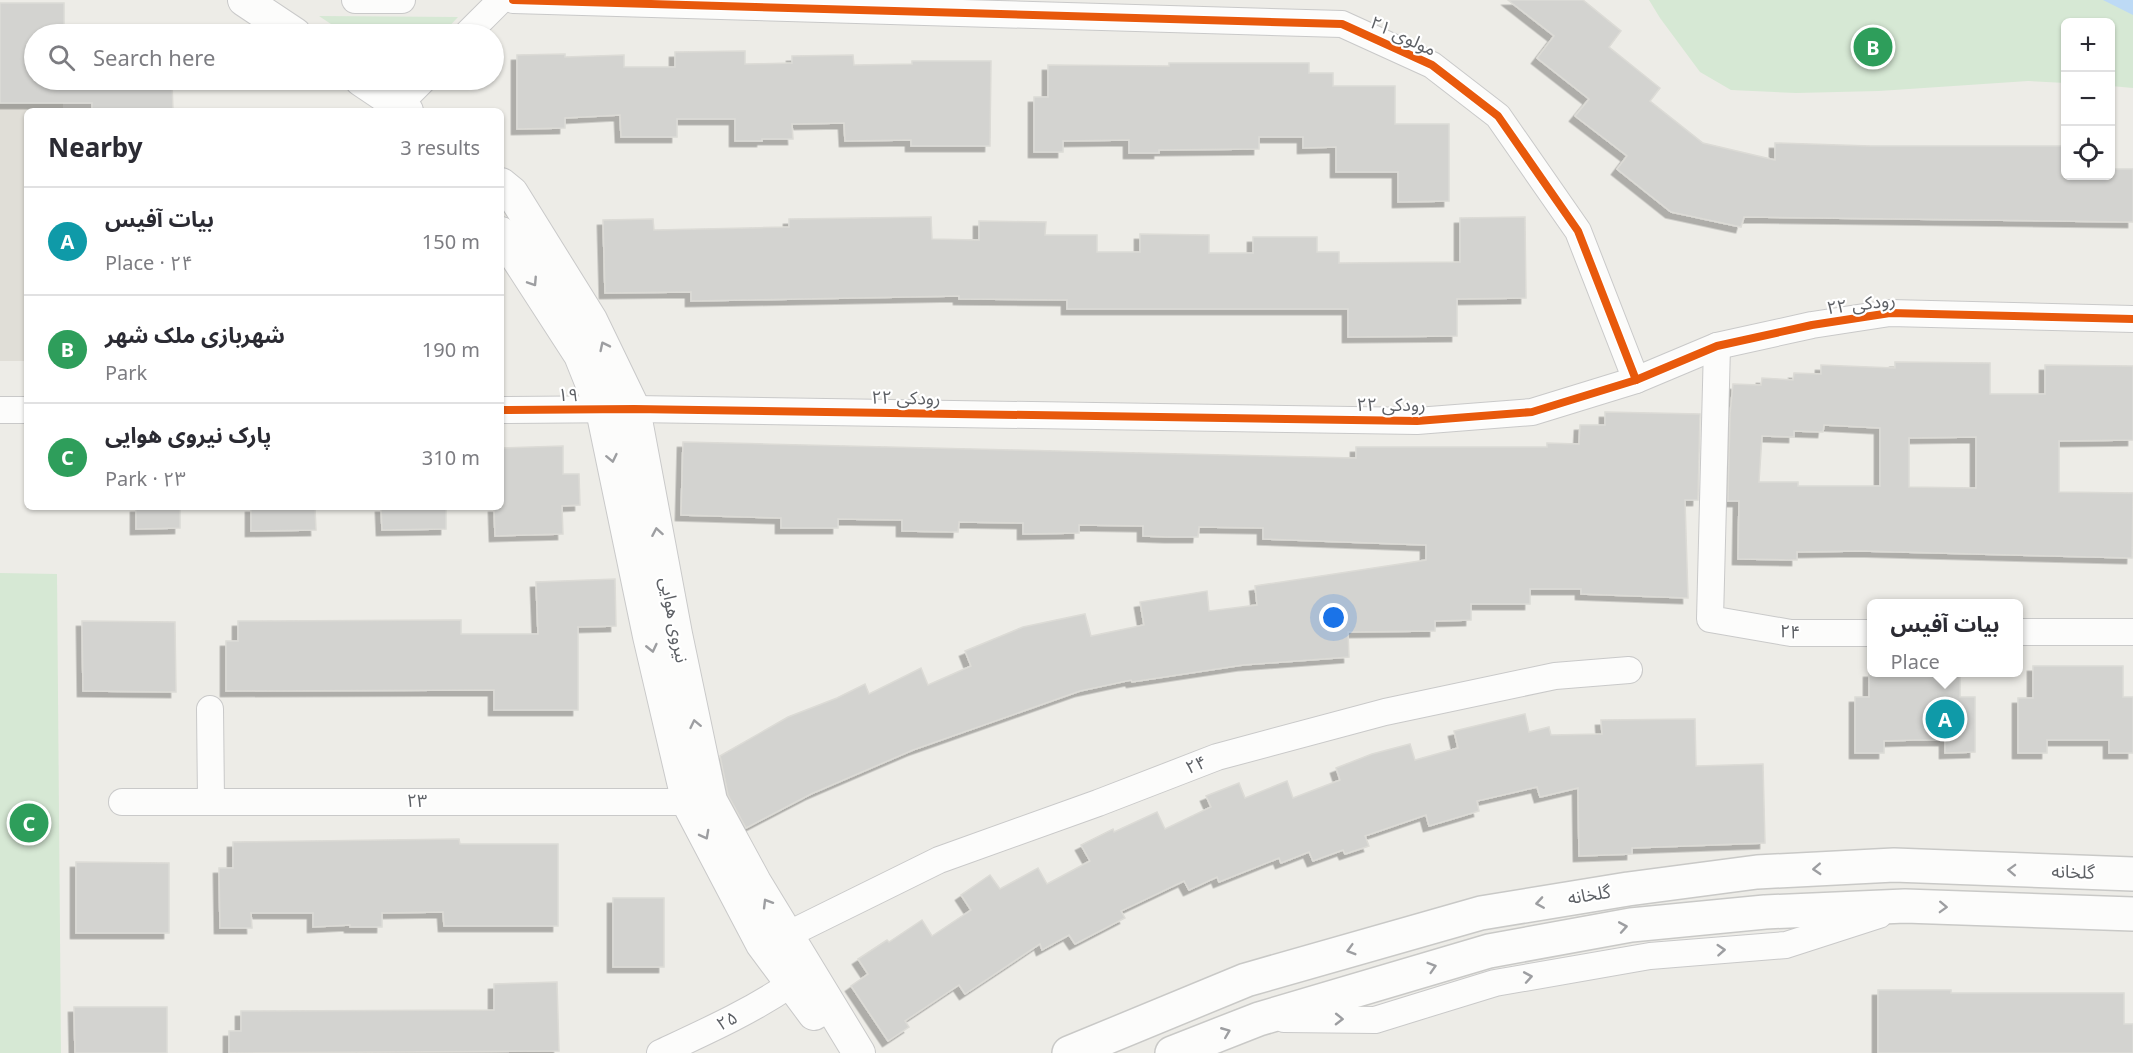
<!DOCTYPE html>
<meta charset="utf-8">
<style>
body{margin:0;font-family:"Noto Sans","Noto Sans Arabic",sans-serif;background:#f2f2f3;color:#2b2b33}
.controls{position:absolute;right:18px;top:18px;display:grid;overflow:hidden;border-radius:9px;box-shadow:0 2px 4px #0004}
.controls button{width:54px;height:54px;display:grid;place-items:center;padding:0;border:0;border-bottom:2px solid #e1e1e2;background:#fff;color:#2b2b33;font:30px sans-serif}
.you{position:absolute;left:1334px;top:618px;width:21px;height:21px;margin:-15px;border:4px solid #fff;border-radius:50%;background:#1a73e8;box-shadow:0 0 0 9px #1a73e833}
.badge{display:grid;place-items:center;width:39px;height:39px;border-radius:50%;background:#8f9192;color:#fff;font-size:20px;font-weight:700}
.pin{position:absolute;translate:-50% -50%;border:3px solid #fff;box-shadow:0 2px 6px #0006}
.popup{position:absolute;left:1867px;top:599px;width:156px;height:78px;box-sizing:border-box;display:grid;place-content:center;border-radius:9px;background:#fff;filter:drop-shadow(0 2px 4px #0005);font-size:20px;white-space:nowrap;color:#7c7c81}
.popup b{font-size:22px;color:#2b2b33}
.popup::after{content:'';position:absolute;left:50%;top:100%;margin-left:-12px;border:12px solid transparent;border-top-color:#fff}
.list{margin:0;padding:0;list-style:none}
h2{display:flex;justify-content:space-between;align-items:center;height:78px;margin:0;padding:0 24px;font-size:26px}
h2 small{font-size:20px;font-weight:400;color:#7c7c81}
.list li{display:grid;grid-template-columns:39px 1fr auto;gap:18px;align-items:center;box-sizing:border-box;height:108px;padding:0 24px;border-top:2px solid #e1e1e2}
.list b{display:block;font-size:22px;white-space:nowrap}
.list p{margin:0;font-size:20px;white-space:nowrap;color:#7c7c81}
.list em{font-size:20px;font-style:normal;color:#7c7c81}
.icon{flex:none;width:33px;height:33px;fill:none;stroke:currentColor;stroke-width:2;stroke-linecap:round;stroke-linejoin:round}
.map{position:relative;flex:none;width:2133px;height:1053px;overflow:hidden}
.search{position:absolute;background:#fff;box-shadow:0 2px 4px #0004;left:24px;top:24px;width:480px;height:66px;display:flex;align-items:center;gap:15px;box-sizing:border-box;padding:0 21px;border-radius:33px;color:#7c7c81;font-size:22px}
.panel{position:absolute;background:#fff;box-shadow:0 2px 4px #0004;left:24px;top:108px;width:480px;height:402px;border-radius:9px}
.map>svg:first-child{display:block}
.education{fill:#e0ded7}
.green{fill:#d6e8d4}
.water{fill:#bddaf5}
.building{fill:#d3d3d0;stroke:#dcdbd6;stroke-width:1.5;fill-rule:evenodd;filter:url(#shadow)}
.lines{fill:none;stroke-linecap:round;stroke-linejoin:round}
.minor-casing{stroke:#c9c9c9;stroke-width:28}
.tertiary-casing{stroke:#c9c9c9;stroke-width:34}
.secondary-casing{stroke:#c9c9c7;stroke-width:36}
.minor{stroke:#fcfcfb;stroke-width:26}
.tertiary{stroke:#fcfcfb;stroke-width:32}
.secondary{stroke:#fcfcfb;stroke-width:33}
.cycleway-casing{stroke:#fff;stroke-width:11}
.cycleway{stroke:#e8590c;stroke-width:8}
.oneway{stroke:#9d9ea1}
.labels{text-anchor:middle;stroke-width:4.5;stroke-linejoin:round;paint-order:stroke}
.street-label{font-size:18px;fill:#5d6065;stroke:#fff}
</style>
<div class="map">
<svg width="2133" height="1053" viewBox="0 0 2133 1053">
<defs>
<filter id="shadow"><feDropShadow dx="-5.5" dy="5.5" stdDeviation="0" flood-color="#0004"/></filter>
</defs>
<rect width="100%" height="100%" fill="#edece7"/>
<!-- education -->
<path class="education" d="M0,3H64V34H34V80H63V111H27V361H0Z"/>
<!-- green -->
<g class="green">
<path d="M1649,0H2133V88L2111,86L2110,22H2066L2065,83L2028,81L1879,91L1796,93L1731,90L1700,72L1660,18Z"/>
<path d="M319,16L458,17L442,34H346Z"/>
<path d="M0,573L57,574L61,1053H0Z"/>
</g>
<!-- water -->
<path class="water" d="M2103,0H2133V15Z"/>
<!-- building -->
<g class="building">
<path d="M1508,0H1583L1621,31L1609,47L1660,88L1650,101L1703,143L1775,160V143L1871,146H2065L2066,176H2110V169H2133V222L1744,217L1741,227L1671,212L1617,169L1627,156L1575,116L1589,99L1537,58L1554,36Z"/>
<path d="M0,3H64V34H34V80H172L173,111H92V103H0Z"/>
<path d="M745,51V64L792,63V56L853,55L854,65L912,64V61H991L990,146H911V140L845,141L844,123L792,124L793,139H762V141H735V119H677V137H621L620,115L565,118V128L517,129V55L565,54V57L624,55V67H675V52Z"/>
<path d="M1169,63H1309V73H1333V86H1395V124H1449V201L1398,202V172H1336V147L1303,148V137H1259V149L1159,150V153H1129V140L1063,141V152H1034V97H1048V65L1169,66Z"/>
<path d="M931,217L932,239L979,240V221L1046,222L1045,235H1097V252H1140V234L1209,235V253H1253V237H1317V252H1339V263L1460,262V218L1525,217L1526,298L1457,299V336L1348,337V309H1067V300L959,299V296L691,301V292L605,293L603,220L653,219L654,230L789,227V219Z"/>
<path d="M1895,362L1990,363V394H2045V365L2133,366V440L2059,441V492L2133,493L2132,558L1861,551L1797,552V560L1738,559L1739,501H1728L1730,414L1733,384L1761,385L1762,378L1793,380L1794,373L1821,374V365L1895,368ZM1824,425L1880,428V486H1798V482H1759L1762,436L1794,437V431L1823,432ZM1976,437V488L1909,487V438Z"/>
<path d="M1605,412L1700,414L1698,500H1685L1688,598L1581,594V589H1530V604H1471V620L1435,621V631L1348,632L1349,657L1243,665L1132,682L1131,680L1080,691L913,750L811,794L746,828L728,795L720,756L788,717L837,698L865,684L869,694L921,668L928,685L971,666L965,651L1023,627L1085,614L1091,636L1144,625L1140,602L1207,591L1209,611L1257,605L1255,586L1426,560V545L1263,539V528L1199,527L1198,537H1169L1143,536V526L1079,525V533L1023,534V523L959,522L958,532L902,531V520L838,519V528H781V518L681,515L683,442L1356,458V447H1547V443L1579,444L1580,425H1605Z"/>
<path d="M563,446V474H579L580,505L562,506L563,534L495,536L494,507H501V448Z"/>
<path d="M136,507H180V528L136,529Z"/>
<path d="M251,507H315L316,530L251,531Z"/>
<path d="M381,507H446V529L382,530Z"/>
<path d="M615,579L616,626L578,627V710H494V690L226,691V641H238V621L461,620V634H538L536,582Z"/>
<path d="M82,621L175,622L176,692L83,691Z"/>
<path d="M2033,666H2123V697H2133V753H2109V740H2047V753H2018V698H2033Z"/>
<path d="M1869,672H1960V697H1975V752L1945,753V740H1915L1884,741V753H1855V697H1869Z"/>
<path d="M1525,714L1529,732L1549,727L1551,735L1602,734L1601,720L1695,719L1696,766L1763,764L1765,843L1632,848V854L1579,856L1578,788L1540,797L1537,787L1477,801L1479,811L1429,826L1426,815L1365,836L1369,846L1345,854L1343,850L1313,861L1309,852L1281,863L1279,858L1219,882L1217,877L1189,890L1184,881L1121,911L1125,918L1075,944L1069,935L1042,950L1040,944L965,994L959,985L905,1021L909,1027L888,1041L851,986L868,974L858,959L887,940L889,942L922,920L932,936L971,910L961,895L990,875L1000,889L1038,868L1047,884L1090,861L1081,845L1113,829L1114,832L1157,812L1165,829L1211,807L1206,796L1239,783L1245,798L1287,781L1293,798L1340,780L1336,768L1372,754L1410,744L1415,760L1458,748L1454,731Z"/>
<path d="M459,839L460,844H558V926H444L443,912L382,913V927H350V925L313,927V913H251L252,928H220L219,868H233V842Z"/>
<path d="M76,862L169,863V933H76Z"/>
<rect x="613" y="898" width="51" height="69"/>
<path d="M557,982L559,1051L229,1053V1031H241V1011L494,1010V984Z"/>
<path d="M1878,990H1951V993H2124V1024H2133V1053H1878Z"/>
<path d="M74,1007H167V1053H75Z"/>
</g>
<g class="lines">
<defs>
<g id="minor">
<path d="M355,0H402"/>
<path d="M513,0L1342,24L1432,65L1498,116L1578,231L1636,380"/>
<path d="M467,34L501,0"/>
<path d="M398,105L423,80"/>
<path d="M1717,346L1710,619L1791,633H1872"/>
<path d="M0,410H27"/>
<path d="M501,410L634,409L1417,421L1532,412L1636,380L1717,346L1812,325L1890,313L2133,319"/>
<path d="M2018,632H2133"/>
<path d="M210,709L211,800"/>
<path d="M122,802H707"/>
<path d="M787,935L939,860L1098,803L1217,757L1385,712L1555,676L1629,670"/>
<path d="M1284,1019L1375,1020L1495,983L1650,956L1786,945L1879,915"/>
<path d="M660,1053C705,1032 750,1012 791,984"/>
</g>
<g id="tertiary">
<path d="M244,0L295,34"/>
<path d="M361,80L407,111"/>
<path d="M501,184L512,193L591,320L634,409L676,634L711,801L755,882L859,1053"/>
<path d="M501,233L580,355L602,410L649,636L688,803L762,944L814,1014"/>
</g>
<g id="secondary">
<path d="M1069,1053L1246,980L1481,913L1628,889L1757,872L1894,865L2133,874"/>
<path d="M1172,1053L1259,1019L1489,951L1631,925L1765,912L1905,906L2133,914"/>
</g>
</defs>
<!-- minor casing -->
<use href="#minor" class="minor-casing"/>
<!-- tertiary casing -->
<use href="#tertiary" class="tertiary-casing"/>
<!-- secondary casing -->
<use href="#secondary" class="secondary-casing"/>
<!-- minor -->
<use href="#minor" class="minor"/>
<!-- tertiary -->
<use href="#tertiary" class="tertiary"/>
<!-- secondary -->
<use href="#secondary" class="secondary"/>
<defs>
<g id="cycleway">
<path d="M513,0L1342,24L1432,65L1498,116L1578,231L1636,380"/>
<path d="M501,410L634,409L1417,421L1532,412L1636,380L1717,346L1812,325L1890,313L2133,319"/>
</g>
</defs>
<!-- cycleway casing -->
<use href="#cycleway" class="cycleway-casing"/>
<!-- cycleway -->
<use href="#cycleway" class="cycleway"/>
</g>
<!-- one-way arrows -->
<defs><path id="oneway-chevron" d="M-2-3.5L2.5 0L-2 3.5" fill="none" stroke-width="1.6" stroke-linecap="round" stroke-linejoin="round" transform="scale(1.5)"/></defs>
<g class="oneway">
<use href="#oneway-chevron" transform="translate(533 282) rotate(57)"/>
<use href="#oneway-chevron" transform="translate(604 346) rotate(-116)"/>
<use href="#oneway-chevron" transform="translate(612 458) rotate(78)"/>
<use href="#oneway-chevron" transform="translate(657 532) rotate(-100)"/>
<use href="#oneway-chevron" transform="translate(652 648) rotate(77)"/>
<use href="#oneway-chevron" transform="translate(695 724) rotate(-102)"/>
<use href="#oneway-chevron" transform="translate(705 835) rotate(62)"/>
<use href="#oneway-chevron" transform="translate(1817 869) rotate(177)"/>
<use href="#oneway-chevron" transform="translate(2012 870) rotate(-178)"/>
<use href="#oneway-chevron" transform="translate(767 903) rotate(-121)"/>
<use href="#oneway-chevron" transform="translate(1540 903) rotate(171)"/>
<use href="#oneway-chevron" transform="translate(1943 907) rotate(2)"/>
<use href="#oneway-chevron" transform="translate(1623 927) rotate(-10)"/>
<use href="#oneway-chevron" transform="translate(1351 950) rotate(164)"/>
<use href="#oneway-chevron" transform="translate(1721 950) rotate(-4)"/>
<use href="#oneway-chevron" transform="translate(1432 967) rotate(-17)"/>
<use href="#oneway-chevron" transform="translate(1528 977) rotate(-10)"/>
<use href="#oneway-chevron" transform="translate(1339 1019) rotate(1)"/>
<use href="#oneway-chevron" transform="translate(1226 1032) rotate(-22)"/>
</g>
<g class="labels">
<!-- street labels -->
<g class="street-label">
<text transform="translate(1403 36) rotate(25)" y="6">مولوی ۲۱</text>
<text transform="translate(1861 304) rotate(-7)" y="6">رودکی ۲۲</text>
<text x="568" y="401">۱۹</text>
<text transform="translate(906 398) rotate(1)" y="6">رودکی ۲۲</text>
<text x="1391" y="411">رودکی ۲۲</text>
<text transform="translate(674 620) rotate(79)" y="6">نیروی هوایی</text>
<text transform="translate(1790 632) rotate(5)" y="6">۲۴</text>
<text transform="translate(1196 765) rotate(-21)" y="6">۲۴</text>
<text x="417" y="807">۲۳</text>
<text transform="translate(2073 872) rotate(2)" y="6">گلخانه</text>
<text transform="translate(1589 895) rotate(-9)" y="6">گلخانه</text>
<text transform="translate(727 1021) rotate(-27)" y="6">۲۵</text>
</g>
</g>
</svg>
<div class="controls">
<button>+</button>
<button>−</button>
<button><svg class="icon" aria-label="locate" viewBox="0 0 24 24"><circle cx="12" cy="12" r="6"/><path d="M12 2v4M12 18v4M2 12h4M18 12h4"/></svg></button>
</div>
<div class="you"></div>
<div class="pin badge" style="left:1945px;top:719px;background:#0f9aa8">A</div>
<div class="popup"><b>بیات آفیس</b>Place</div>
<div class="pin badge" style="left:1873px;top:47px;background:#2e9e5b">B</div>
<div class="pin badge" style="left:29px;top:823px;background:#2e9e5b">C</div>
<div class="search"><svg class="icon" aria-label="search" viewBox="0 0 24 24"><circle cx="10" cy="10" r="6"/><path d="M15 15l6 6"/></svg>Search here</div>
<section class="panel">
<h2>Nearby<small>3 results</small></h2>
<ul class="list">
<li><span class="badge" style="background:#0f9aa8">A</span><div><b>بیات آفیس</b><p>Place · ۲۴</p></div><em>150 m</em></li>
<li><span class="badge" style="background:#2e9e5b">B</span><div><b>شهربازی ملک شهر</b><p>Park</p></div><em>190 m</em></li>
<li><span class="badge" style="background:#2e9e5b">C</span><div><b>پارک نیروی هوایی</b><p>Park · ۲۳</p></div><em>310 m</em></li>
</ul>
</section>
</div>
